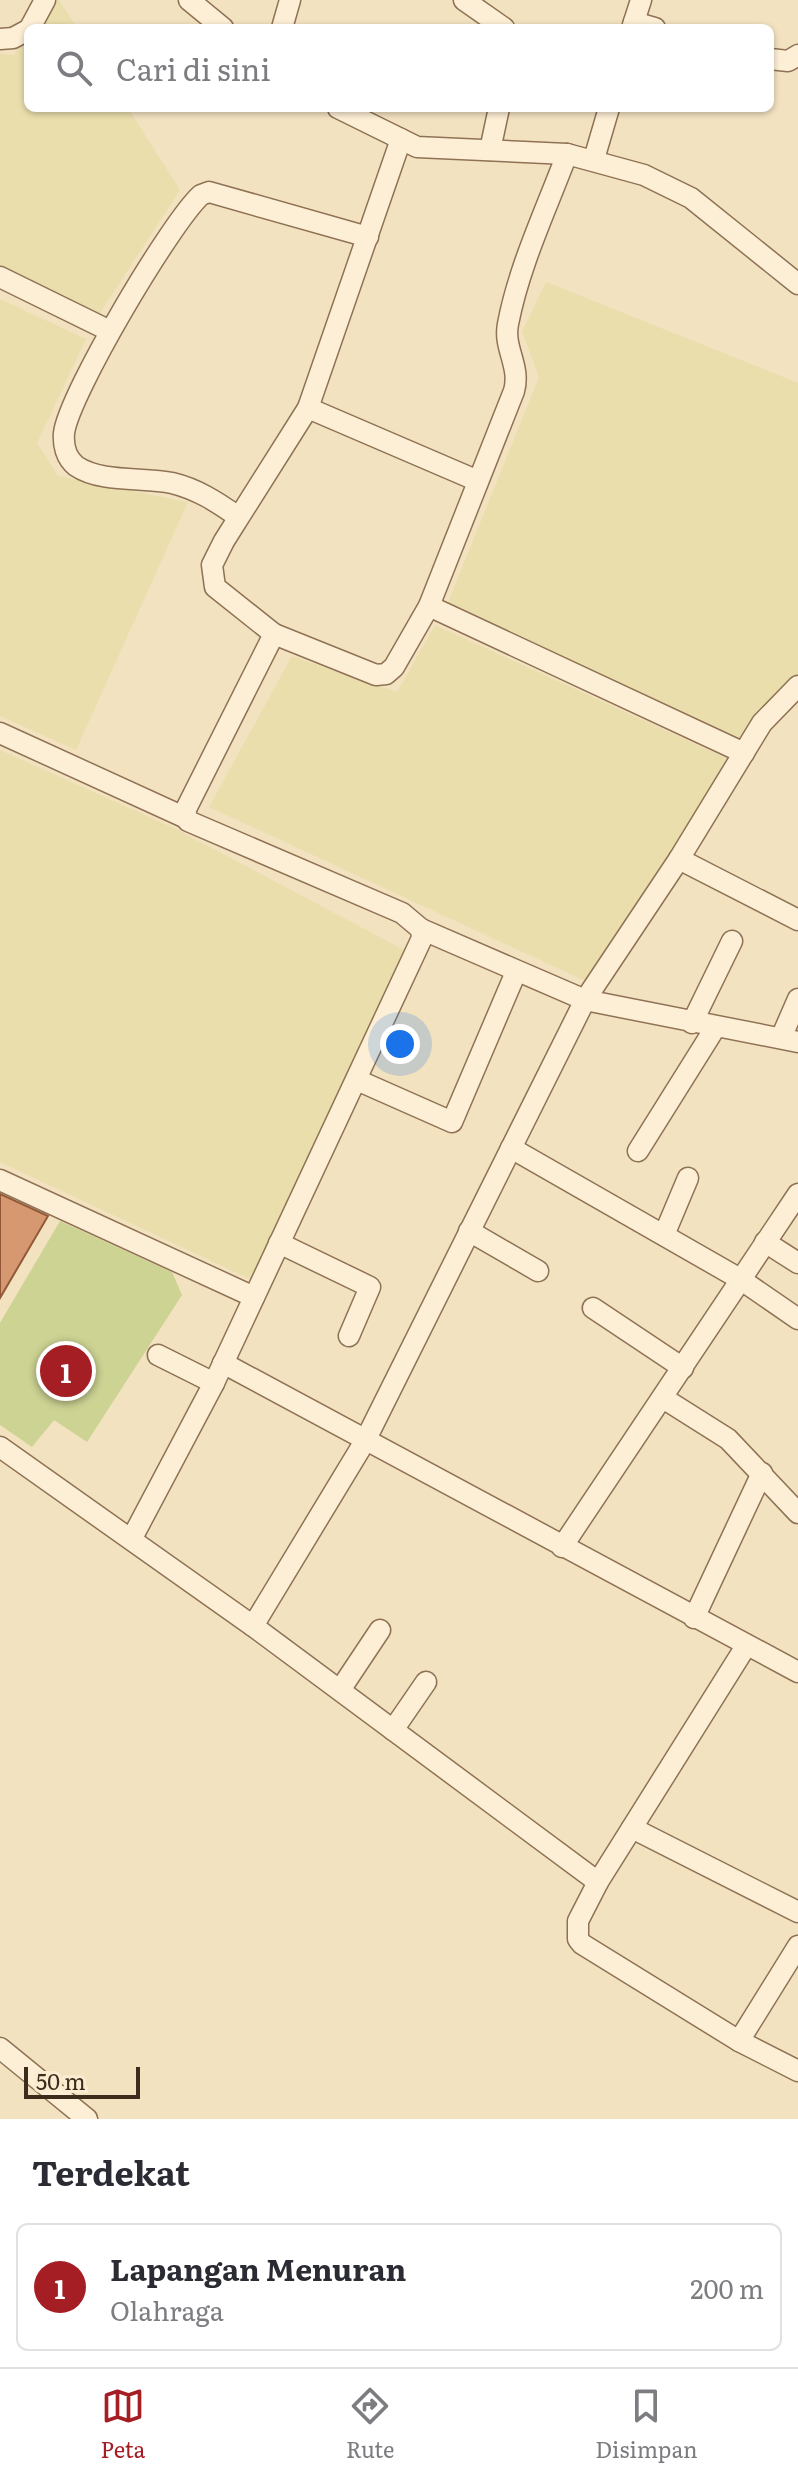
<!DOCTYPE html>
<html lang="id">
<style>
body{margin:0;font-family:Literata,serif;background:#f7f7f7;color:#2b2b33}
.scale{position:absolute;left:24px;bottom:20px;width:116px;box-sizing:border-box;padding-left:8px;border:4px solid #3d2b1c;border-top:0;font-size:22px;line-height:28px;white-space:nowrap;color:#3d2b1c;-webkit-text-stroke:6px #faecd1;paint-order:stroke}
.you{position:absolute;left:400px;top:1044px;width:28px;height:28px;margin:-20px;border:6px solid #fff;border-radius:50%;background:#1a73e8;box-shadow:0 0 0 12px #1a73e833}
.badge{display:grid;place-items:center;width:52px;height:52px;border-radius:50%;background:#a51e23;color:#fff;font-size:26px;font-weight:700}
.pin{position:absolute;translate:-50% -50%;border:4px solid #fff;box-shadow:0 2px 8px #0006}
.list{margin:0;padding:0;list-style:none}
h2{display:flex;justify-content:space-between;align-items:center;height:104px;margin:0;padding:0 32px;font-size:34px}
h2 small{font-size:26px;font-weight:400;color:#7c7c81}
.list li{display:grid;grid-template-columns:52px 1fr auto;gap:24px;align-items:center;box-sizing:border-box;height:128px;margin:0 16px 16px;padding:0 16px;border:2px solid #e1e1e2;border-radius:12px}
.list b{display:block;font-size:30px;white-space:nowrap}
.list p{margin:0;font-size:26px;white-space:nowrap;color:#7c7c81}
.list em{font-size:26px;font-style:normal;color:#7c7c81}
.icon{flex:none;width:44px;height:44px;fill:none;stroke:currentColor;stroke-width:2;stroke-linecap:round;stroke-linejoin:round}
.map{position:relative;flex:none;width:798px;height:2119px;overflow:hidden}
.search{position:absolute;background:#fff;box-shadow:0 2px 6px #0004;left:24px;right:24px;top:24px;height:88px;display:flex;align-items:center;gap:20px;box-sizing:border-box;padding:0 28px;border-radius:12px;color:#7c7c81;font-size:30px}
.sheet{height:248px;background:#fff}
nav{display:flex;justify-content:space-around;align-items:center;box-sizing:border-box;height:112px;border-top:2px solid #e1e1e2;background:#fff;font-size:22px;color:#7c7c81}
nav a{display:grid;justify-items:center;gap:4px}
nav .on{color:#a51e23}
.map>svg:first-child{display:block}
.farmland{fill:#eadead}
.green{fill:#cdd393}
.building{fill:#d69871;stroke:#915938;stroke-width:2}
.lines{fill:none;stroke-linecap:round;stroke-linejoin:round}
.minor-casing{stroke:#8f7255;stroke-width:23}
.minor{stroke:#fdefd5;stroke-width:20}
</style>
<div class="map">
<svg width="798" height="2119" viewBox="0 0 798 2119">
<rect width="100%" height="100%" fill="#f3e2c0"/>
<!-- farmland -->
<g class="farmland">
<path d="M50,0H59L77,28H32Z"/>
<path d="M28,34V108H128L180,190L100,313L0,265V54L14,55Z"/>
<path d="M546,282L798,383V688L741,743L447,605L539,377L522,332Z"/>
<path d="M0,299L86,339L37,443L58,476L188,502L76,750L0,716Z"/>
<path d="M435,625L735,762L594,985L209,807L292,656L397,692Z"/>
<path d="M0,750L176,829L406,951L252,1280L0,1162Z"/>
</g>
<!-- green -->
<path class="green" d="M60,1221L172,1272L182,1295L87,1442L54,1420L32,1447L0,1425V1323Z"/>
<!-- building -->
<path class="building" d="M0,1194L48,1216L0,1298Z"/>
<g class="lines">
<defs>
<g id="minor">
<path d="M189,0L223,28"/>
<path d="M464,0L504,28"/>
<path d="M634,22L655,28"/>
<path d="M30,28L45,0"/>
<path d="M282,28L290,0"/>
<path d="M632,28L641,0"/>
<path d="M0,39L13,38L28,30"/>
<path d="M770,59L788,61L798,55"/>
<path d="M338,108L417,147L567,154L644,175L691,198L798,284"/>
<path d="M490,150L499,108"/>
<path d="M594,159L609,108"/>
<path d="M0,277L110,331"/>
<path d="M308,408L478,481"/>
<path d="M237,516C217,502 197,489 172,483C143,477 101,483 76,466C66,458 63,445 64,433C69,394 171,222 201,195L209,192L368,237"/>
<path d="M429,606L744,753"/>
<path d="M274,634L376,675L386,674L394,667L429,606L514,391C521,366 503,348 508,324C519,266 546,210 567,154"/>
<path d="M0,733L186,818"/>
<path d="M679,859L798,920"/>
<path d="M421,929L585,1000L679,859L762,723L798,686"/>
<path d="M692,1023L732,941"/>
<path d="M781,1038L798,999"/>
<path d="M357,1080L452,1122L516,972"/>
<path d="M511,1148L740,1279L798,1319"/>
<path d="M638,1151L715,1028"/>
<path d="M0,1180L254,1297"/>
<path d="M469,1231L538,1271"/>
<path d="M664,1235L688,1178"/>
<path d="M765,1242L798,1263"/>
<path d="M279,1243L370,1287L349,1336"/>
<path d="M593,1308L683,1368"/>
<path d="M158,1355L214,1383"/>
<path d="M223,1363L798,1672"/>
<path d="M663,1398L728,1439L798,1513"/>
<path d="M0,1447L253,1626L598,1882L578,1921V1939L582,1944L739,2041L798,2071"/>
<path d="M132,1538L214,1383L422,938L421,929L402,913L188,821L185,811L274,634L215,587L212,565L224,541L308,408L401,139"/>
<path d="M562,1547L798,1194"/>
<path d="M694,1618L762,1473"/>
<path d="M253,1626L365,1441L585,1000L798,1042"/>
<path d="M340,1690L380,1630"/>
<path d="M393,1730L426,1682"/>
<path d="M632,1828L798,1912"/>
<path d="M598,1882L746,1646"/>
<path d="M739,2041L798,1946"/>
<path d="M0,2048L87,2119"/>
</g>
</defs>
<!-- minor casing -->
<use href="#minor" class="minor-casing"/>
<!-- minor -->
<use href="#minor" class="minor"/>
</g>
</svg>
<div class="scale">50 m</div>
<div class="you"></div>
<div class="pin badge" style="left:66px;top:1371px">1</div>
<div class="search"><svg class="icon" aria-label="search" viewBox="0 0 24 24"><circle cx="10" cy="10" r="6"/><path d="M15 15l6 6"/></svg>Cari di sini</div>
</div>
<section class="sheet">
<h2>Terdekat<small></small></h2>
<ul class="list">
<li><span class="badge">1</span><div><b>Lapangan Menuran</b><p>Olahraga</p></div><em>200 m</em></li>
</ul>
</section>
<nav>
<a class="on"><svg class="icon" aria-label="map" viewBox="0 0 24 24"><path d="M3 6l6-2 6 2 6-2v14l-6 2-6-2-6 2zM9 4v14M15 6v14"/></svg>Peta</a>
<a><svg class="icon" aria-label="directions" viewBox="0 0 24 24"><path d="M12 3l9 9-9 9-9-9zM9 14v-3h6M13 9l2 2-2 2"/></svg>Rute</a>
<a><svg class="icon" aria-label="saved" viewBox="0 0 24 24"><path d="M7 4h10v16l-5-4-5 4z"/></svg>Disimpan</a>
</nav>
